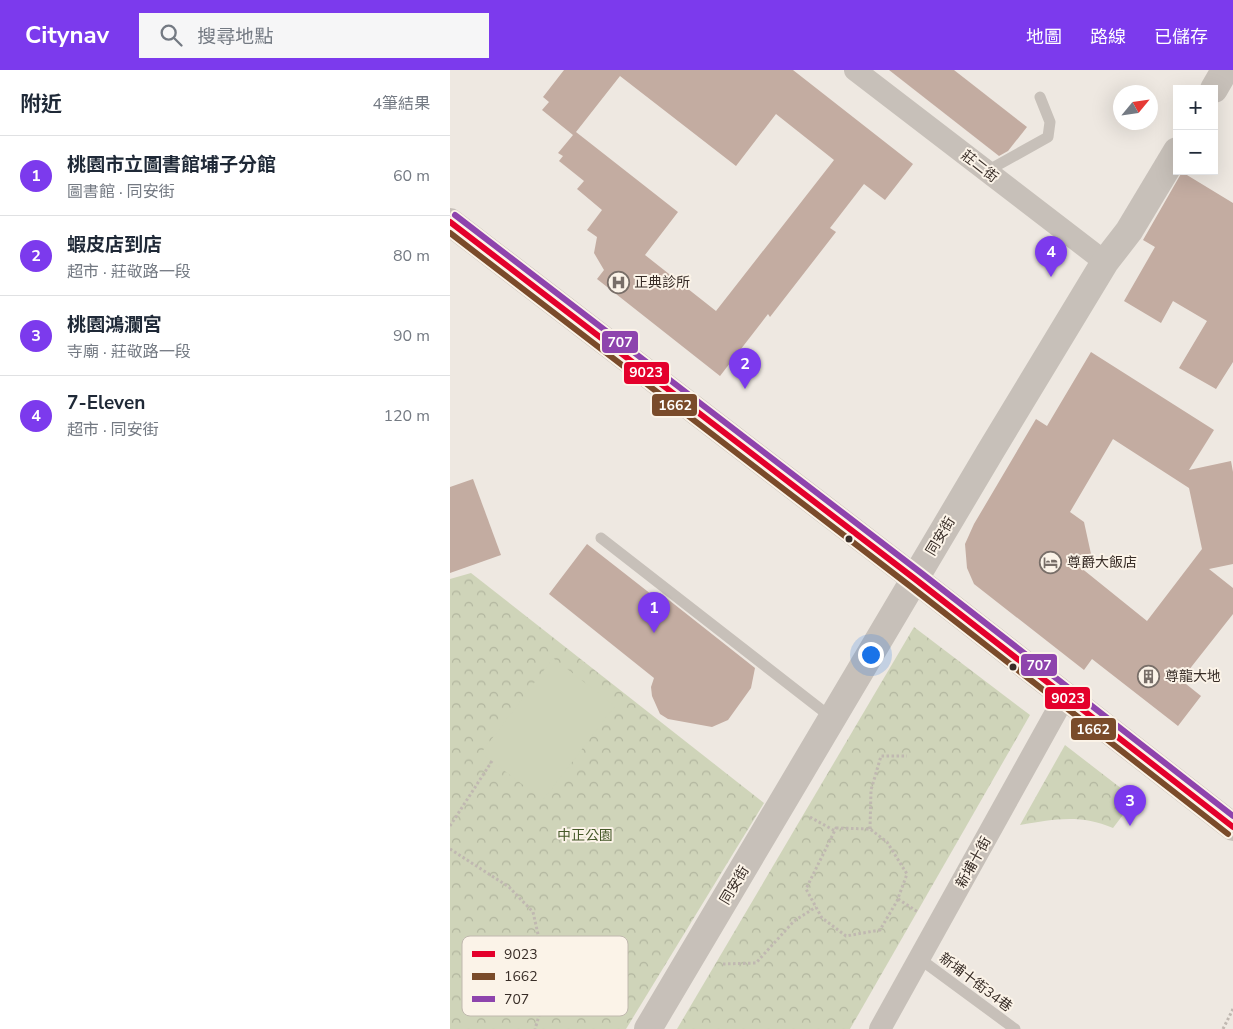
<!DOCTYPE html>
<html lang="zh-TW">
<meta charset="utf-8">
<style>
body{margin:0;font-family:"Nunito Sans","Noto Sans TC",sans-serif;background:#f6f6f7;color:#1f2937}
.controls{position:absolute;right:15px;top:15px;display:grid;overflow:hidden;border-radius:0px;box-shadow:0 5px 20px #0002}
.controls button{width:45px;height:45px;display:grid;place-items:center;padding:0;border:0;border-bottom:1px solid #e0e1e3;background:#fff;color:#1f2937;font:25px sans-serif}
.compass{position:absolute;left:663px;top:15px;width:45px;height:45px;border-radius:50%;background:#fff;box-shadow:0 5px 20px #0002;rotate:61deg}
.you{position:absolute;left:420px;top:584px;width:18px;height:18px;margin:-12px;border:4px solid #fff;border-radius:50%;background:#1a73e8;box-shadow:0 0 0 8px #1a73e833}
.badge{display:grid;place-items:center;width:32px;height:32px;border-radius:50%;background:#7c3aed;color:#fff;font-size:16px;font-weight:700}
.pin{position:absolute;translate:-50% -41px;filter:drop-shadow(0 1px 2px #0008)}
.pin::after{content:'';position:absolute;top:26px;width:18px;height:15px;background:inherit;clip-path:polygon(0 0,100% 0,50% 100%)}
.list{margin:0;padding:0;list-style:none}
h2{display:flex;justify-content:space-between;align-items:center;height:65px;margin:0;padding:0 20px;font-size:21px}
h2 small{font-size:16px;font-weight:400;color:#747a83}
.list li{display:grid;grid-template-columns:32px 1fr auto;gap:15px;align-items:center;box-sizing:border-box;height:80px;padding:0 20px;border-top:1px solid #e0e1e3}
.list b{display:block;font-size:19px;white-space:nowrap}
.list p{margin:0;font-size:16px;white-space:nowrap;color:#747a83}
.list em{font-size:16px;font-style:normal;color:#747a83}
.icon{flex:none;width:28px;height:28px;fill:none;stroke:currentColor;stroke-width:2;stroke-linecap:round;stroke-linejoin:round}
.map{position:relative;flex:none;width:783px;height:959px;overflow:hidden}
header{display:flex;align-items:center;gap:30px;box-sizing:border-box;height:70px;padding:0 25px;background:#7c3aed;color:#fff}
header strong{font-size:24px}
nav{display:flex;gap:28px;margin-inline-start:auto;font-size:18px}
.search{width:350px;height:45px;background:#f6f6f7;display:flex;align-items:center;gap:12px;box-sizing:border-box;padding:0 18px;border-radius:0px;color:#747a83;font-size:19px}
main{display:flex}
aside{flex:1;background:#fff}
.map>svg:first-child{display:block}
.park{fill:url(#park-crowns)}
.pitch{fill:#cfd4b9}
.building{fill:#c3aca1;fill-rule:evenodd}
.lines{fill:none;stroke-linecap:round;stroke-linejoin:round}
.path{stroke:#c0b8b1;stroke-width:3;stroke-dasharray:2.5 2.5;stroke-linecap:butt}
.service{stroke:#c7c0b9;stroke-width:11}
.minor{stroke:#c7c0b9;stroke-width:22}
.tertiary{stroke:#c7c0b9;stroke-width:28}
.bus-1-casing{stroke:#fbf3e8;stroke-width:10}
.bus-2-casing{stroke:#fbf3e8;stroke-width:10}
.bus-3-casing{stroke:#fbf3e8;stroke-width:10}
.bus-1{stroke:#e4002b;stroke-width:6}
.bus-2{stroke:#7a4b2a;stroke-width:6}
.bus-3{stroke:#8e44ad;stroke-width:6}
.bus-dot{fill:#382d27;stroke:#fbf3e8;stroke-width:2}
.labels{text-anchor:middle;stroke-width:4;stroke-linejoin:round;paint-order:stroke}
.street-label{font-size:14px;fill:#382d27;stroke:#fbf3e8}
.poi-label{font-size:14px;fill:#382d27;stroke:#fbf3e8;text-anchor:start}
.park-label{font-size:14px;fill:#465929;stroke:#fbf3e8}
.key{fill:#fbf3e8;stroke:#c0b8ae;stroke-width:1}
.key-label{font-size:14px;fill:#382d27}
.line-badge{stroke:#fbf3e8;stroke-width:2}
.badge-label{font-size:14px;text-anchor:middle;font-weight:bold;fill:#fff}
</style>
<header>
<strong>Citynav</strong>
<div class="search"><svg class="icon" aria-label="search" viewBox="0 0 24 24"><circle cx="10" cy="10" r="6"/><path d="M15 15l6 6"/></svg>搜尋地點</div>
<nav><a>地圖</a><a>路線</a><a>已儲存</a></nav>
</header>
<main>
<aside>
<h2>附近<small>4筆結果</small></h2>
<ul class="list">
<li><span class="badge">1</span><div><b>桃園市立圖書館埔子分館</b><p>圖書館 · 同安街</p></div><em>60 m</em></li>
<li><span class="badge">2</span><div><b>蝦皮店到店</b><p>超市 · 莊敬路一段</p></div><em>80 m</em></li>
<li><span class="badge">3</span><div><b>桃園鴻瀾宮</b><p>寺廟 · 莊敬路一段</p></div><em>90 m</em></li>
<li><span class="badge">4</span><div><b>7-Eleven</b><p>超市 · 同安街</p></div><em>120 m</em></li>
</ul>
</aside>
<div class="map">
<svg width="783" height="959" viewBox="0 0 783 959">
<defs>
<pattern id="park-crowns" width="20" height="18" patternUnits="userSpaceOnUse" patternTransform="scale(1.25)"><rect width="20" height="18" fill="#cfd4b9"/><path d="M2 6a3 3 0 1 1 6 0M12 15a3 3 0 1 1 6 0" fill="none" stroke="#b2b69f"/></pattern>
</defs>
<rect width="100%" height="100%" fill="#eee8e1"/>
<!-- park -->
<g class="park">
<path d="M21,503L314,733L176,959H0V509Z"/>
<path d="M464,557L580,645L400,959H227Z"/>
<path d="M615,675L685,729L663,758C630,744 605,749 570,755Z"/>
</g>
<!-- pitch -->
<path class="pitch" d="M103,588L165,636L93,730L31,683Z"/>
<!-- building -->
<g class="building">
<path d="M114,0H343L463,94L435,130L414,114L380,158L386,162L320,247L318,244L270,306L147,209L154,200L144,183L147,167L137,160L152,140L127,119L134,111L109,91L113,86L108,83L123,65L92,40L99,32L93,27ZM170,6L286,96L326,44L384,90L266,241L195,185L228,142L126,62Z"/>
<path d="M439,0H504L577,57L558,81L549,86Z"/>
<path d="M732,102L783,133V292L766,319L729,298L757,251L723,231L711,253L674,231L705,177L693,170Z"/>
<path d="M641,282L764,360L739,400L781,391L783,402V494L759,499L783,518V544L731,610L751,626L728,656L642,589L634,600L524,514L517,498L515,474L524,454L586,349L597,356ZM663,369L739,418L752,479L697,551L630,497L641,484L634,452L620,442Z"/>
<path d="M23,409L51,485L0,503V417Z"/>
<path d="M137,474L206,528L210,523L305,598L301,618L278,650L262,657L218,649L210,644L202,626L201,617L204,608L99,524Z"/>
</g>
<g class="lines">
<!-- path -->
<g class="path">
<path d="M360,747L385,761"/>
<path d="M0,756L42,691"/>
<path d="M386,758L420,759L437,772L457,804L447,831L430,860L396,866L372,848L356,819Z"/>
<path d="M420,759L421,720L431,686H457"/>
<path d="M0,779L59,817L83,842L99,913L85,959"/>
<path d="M448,829L468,842"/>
<path d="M273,894L306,893L344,851L366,837"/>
<path d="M773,959L783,939"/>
</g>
<!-- service -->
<g class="service">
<path d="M537,101L598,67L600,52L590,27"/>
<path d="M151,468L382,648"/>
<path d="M470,889L565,959"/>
</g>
<!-- minor -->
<g class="minor">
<path d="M405,0L655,192"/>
<path d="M430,959L615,626"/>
</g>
<!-- tertiary -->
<g class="tertiary">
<path d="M764,19L775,0"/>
<path d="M0,152L465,509L783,757"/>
<path d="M198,959L540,382L655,192L679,161L727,81"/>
</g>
<defs>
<path id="bus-1" d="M0,152L465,509L783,757"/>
<path id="bus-2" d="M0,163L460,516L778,764"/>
<path id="bus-3" d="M5,145L470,502L783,746"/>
</defs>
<!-- bus-1 casing -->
<use href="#bus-1" class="bus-1-casing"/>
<!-- bus-2 casing -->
<use href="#bus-2" class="bus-2-casing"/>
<!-- bus-3 casing -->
<use href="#bus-3" class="bus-3-casing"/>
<!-- bus-1 -->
<use href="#bus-1" class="bus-1"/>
<!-- bus-2 -->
<use href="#bus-2" class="bus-2"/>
<!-- bus-3 -->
<use href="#bus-3" class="bus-3"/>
</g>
<!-- icons -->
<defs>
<symbol id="hospital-ring" viewBox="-11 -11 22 22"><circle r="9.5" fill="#fbf3e8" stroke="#786e68" stroke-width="1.5"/><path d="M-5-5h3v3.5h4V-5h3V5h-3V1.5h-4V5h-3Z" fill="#786e68"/></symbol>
<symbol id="hotel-ring" viewBox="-11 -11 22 22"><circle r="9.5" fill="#fbf3e8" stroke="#786e68" stroke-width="1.5"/><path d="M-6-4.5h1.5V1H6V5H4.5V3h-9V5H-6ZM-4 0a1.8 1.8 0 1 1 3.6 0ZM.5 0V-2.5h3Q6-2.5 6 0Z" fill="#786e68"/></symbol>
<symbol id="building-ring" viewBox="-11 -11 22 22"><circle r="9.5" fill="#fbf3e8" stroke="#786e68" stroke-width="1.5"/><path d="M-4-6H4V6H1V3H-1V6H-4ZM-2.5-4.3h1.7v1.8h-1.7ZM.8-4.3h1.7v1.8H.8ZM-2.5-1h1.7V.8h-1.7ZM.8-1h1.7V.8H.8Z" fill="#786e68"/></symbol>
</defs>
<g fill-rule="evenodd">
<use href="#hospital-ring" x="156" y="200" width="25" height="25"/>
<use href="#hotel-ring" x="588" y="480" width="25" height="25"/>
<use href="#building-ring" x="686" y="594" width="25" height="25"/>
</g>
<!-- markers -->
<g class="bus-dot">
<circle cx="399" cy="469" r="4.5"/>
<circle cx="563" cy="597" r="4.5"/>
</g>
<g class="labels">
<!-- street labels -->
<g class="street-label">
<text transform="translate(530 96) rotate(38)" y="5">莊二街</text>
<text transform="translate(490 466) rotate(-59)" y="5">同安街</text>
<text transform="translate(523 792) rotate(-61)" y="5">新埔十街</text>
<text transform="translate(284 815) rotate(-59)" y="5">同安街</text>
<text transform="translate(526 912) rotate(37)" y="5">新埔十街34巷</text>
</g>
<!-- poi labels -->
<g class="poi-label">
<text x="184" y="217">正典診所</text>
<text x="617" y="497">尊爵大飯店</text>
<text x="715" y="611">尊龍大地</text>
</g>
<!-- park labels -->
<g class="park-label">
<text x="135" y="770">中正公園</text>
</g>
</g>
<!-- legend -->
<rect x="12" y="866" width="166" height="80" rx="8" class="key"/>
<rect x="22" y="881" width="23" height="6" fill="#e4002b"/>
<rect x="22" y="903" width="23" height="7" fill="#7a4b2a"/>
<rect x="22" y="926" width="23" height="6" fill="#8e44ad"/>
<g class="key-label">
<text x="54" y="889">9023</text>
<text x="54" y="911">1662</text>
<text x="54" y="934">707</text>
</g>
<g class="line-badge">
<rect x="151" y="260" width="38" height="24" rx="5" fill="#8e44ad"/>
<rect x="173" y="291" width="47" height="24" rx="5" fill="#e4002b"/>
<rect x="201" y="323" width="47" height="24" rx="5" fill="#7a4b2a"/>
<rect x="570" y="583" width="38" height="24" rx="5" fill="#8e44ad"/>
<rect x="594" y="616" width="47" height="24" rx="5" fill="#e4002b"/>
<rect x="620" y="647" width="47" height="24" rx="5" fill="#7a4b2a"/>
</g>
<g class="badge-label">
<text x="170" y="277">707</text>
<text x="196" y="307">9023</text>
<text x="225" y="340">1662</text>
<text x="589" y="600">707</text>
<text x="618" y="633">9023</text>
<text x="643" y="664">1662</text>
</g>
</svg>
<div class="controls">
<button>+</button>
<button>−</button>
</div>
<svg class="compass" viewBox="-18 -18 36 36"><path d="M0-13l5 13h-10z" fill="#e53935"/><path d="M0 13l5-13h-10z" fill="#747a83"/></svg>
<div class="you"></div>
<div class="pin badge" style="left:204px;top:563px">1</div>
<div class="pin badge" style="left:295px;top:319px">2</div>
<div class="pin badge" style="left:680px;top:756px">3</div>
<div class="pin badge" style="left:601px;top:207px">4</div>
</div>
</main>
